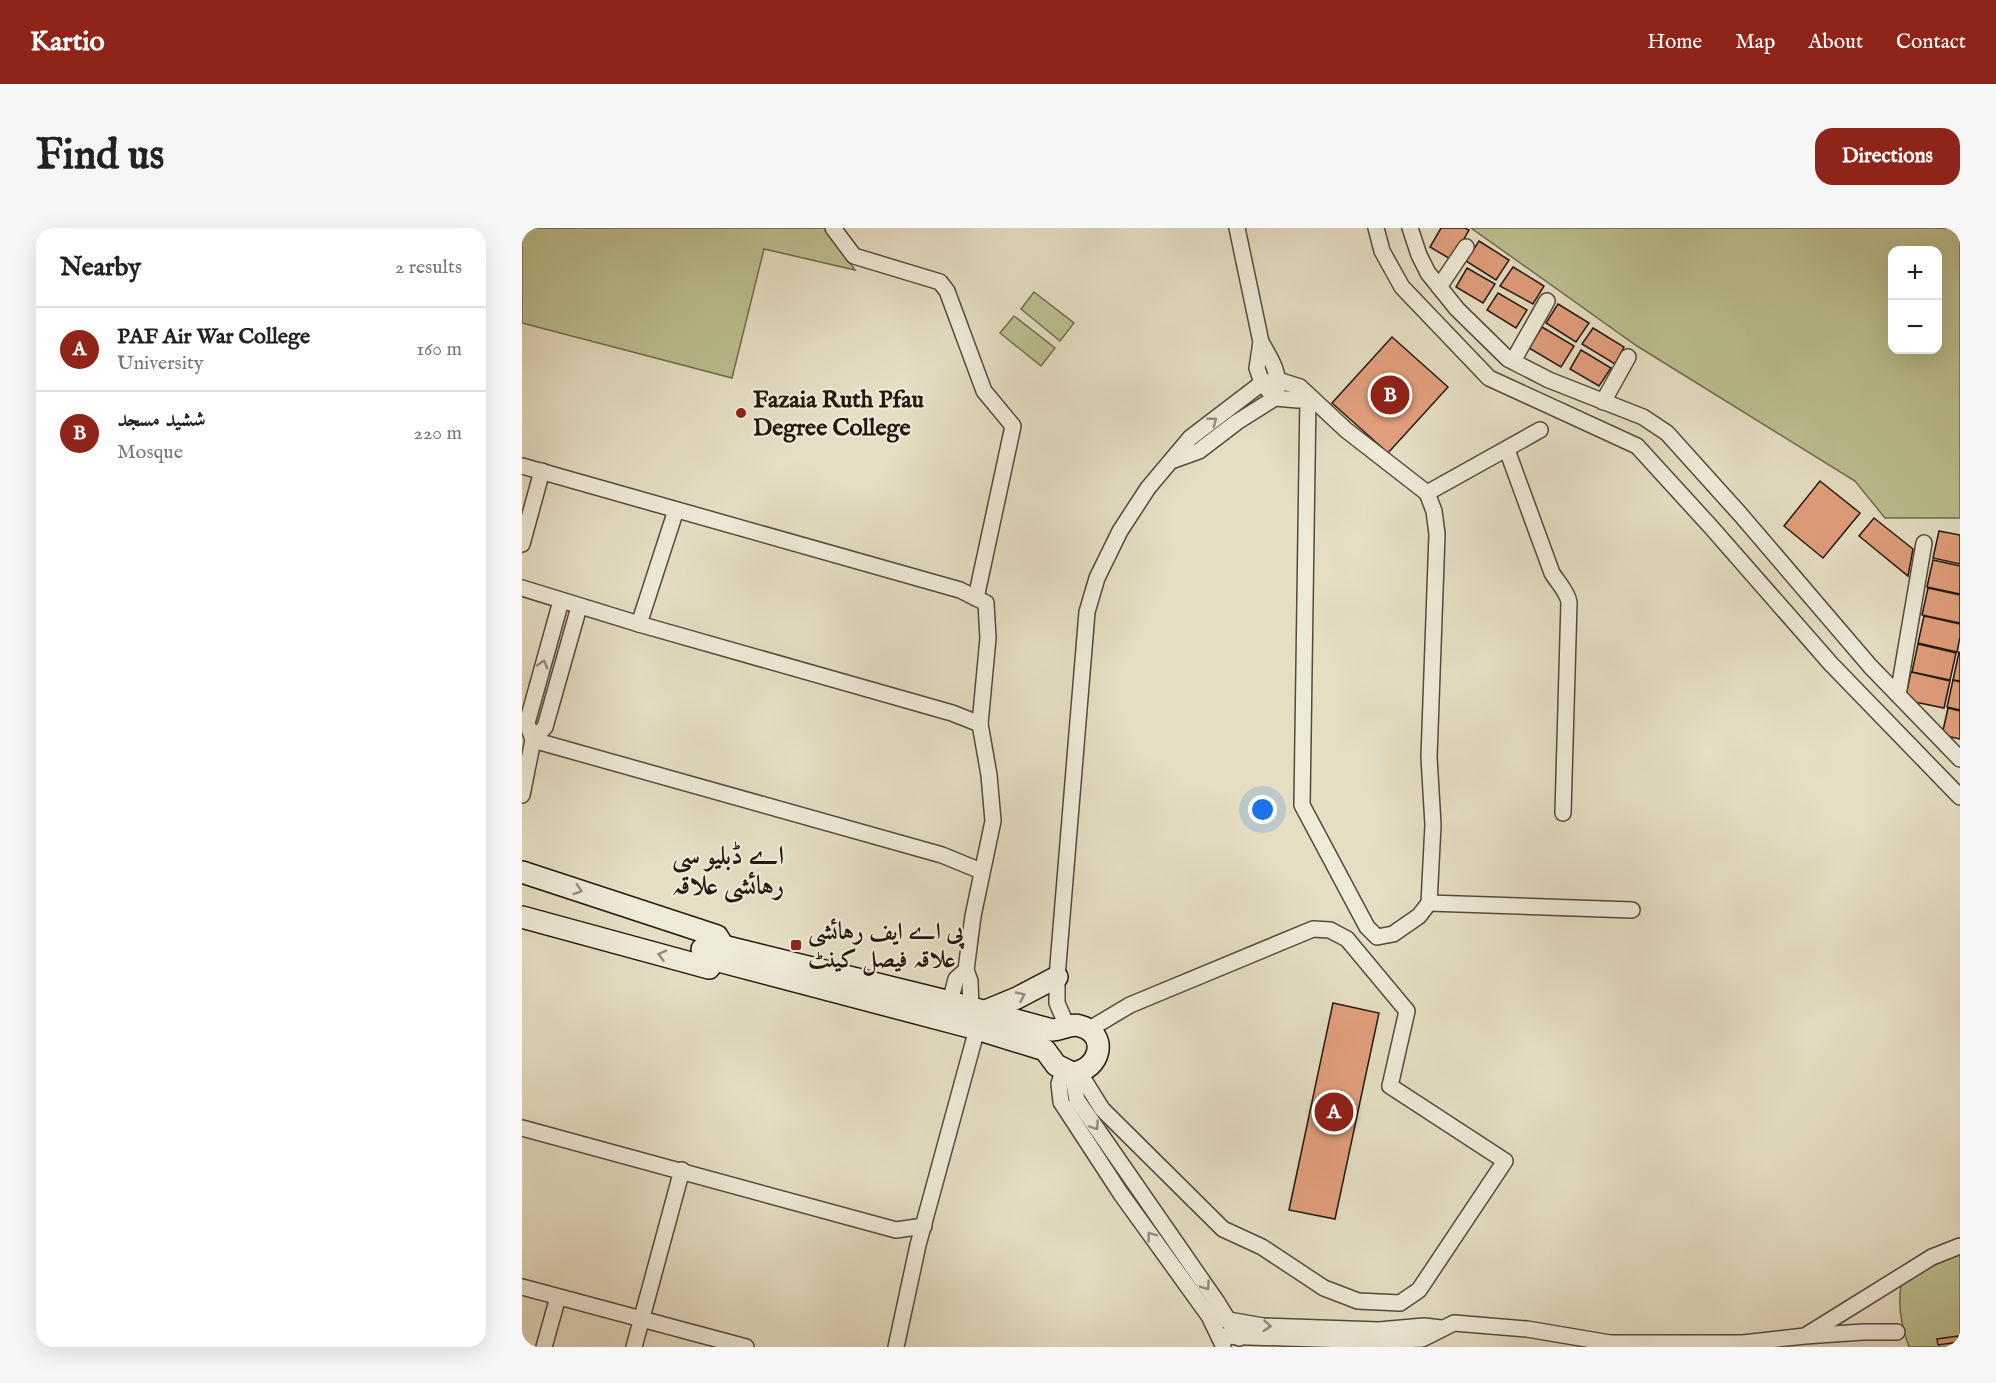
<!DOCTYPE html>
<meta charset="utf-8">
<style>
body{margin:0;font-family:"IM FELL English",Amiri,serif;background:#f6f6f6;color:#222}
.controls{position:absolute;right:18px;top:18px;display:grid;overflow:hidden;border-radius:12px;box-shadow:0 6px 24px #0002}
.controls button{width:54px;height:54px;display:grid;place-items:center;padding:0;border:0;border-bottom:2px solid #e0e0e0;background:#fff;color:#222;font:30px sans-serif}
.you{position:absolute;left:741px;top:582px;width:21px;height:21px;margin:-15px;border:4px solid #fff;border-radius:50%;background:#1a73e8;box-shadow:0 0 0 9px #1a73e833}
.badge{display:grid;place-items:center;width:39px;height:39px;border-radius:50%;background:#8f2418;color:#fff;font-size:20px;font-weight:700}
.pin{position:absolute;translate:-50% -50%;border:3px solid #fff;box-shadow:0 2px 6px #0006}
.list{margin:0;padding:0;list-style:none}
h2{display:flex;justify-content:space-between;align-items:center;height:78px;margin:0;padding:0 24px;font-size:26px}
h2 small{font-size:20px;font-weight:400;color:#767676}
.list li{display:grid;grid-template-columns:39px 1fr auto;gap:18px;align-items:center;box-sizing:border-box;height:84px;padding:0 24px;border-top:2px solid #e0e0e0}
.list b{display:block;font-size:22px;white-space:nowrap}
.list p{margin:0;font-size:20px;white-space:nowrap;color:#767676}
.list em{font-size:20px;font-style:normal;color:#767676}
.map{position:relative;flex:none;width:1438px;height:1119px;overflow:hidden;border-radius:18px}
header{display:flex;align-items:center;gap:36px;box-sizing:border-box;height:84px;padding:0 30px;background:#8f2418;color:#fff}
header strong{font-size:28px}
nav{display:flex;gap:33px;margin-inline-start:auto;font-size:21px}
.intro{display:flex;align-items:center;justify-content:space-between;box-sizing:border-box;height:144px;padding:0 36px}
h1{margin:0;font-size:42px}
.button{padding:15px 27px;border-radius:18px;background:#8f2418;color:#fff;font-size:21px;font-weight:700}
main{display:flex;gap:36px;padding:0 36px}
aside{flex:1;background:#fff;border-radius:18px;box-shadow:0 6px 24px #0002}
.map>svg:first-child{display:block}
.green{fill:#bcbf8f;stroke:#706c4e;stroke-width:1.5;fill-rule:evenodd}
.building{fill:#e19e7c;stroke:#25180e;stroke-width:1.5}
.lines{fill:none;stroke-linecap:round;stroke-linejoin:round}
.street-casing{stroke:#554a3b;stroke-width:18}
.secondary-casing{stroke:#25180e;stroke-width:24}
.street{stroke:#eeead8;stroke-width:15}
.secondary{stroke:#eeead8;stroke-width:21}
.oneway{stroke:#948c7d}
.poi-dot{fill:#8f2418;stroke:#eeead8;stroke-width:2}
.labels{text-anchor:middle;stroke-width:4.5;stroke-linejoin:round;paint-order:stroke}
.poi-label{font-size:24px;font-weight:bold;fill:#25180e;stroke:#eeead8;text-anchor:start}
.neighbourhood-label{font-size:26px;font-weight:bold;fill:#25180e;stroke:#eeead8}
</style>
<header>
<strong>Kartio</strong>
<nav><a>Home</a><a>Map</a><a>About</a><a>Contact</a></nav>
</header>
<div class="intro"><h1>Find us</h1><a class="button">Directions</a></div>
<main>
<aside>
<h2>Nearby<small>2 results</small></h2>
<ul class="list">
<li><span class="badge">A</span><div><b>PAF Air War College</b><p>University</p></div><em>160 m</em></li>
<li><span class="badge">B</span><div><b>ششید مسجد</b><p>Mosque</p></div><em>220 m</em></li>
</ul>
</aside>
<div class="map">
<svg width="1438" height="1119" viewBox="0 0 1438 1119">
<rect width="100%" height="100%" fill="#e5dec3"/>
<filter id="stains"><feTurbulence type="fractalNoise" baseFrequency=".00333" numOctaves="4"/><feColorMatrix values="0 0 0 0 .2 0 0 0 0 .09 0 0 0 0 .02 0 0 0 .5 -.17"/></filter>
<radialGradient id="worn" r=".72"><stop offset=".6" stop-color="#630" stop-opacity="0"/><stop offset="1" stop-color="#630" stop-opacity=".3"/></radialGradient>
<!-- green -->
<g class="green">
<path d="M0,0H304L333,42L242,21L210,150L0,95Z"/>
<path d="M949,0H1438V290H1363L1333,253L1115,118ZM1370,22H1416V122H1370Z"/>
<path d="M512,64L552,95L538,113L499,81Z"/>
<path d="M492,88L533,120L519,138L478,105Z"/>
<path d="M1438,1024V1119H1387C1379,1098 1375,1075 1380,1053L1410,1035Z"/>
</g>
<!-- building -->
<g class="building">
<path d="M919,0H943L947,2L930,32L908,19Z"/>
<path d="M957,13L987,32L974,52L944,33Z"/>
<path d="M991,39L1022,58L1011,76L978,58Z"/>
<path d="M945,40L973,56L961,75L934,59Z"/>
<path d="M976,65L1005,82L994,100L965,82Z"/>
<path d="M1036,76L1067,95L1054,114L1024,95Z"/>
<path d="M1020,99L1052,118L1039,139L1007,120Z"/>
<path d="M1071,100L1102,119L1093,136L1060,116Z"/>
<path d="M870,109L926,159L866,225L810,175Z"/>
<path d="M1059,122L1089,140L1077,158L1048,141Z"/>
<path d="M1298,253L1338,285L1301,330L1262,298Z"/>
<path d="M1352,290L1391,321L1386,348L1337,308Z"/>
<path d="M1417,303L1438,307V336L1411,330Z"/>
<path d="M1411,332L1438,338V366L1405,359Z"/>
<path d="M1406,360L1438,367V395L1400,387Z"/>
<path d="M1402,388L1438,396V409L1435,424L1396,415Z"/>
<path d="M1396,416L1434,425L1428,452L1390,444Z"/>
<path d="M1437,424L1438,425V453L1431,452Z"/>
<path d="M1389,444L1428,453L1422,480L1383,472Z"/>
<path d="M1431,452L1438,454V482L1425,479Z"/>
<path d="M1426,480L1438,483V511L1420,507Z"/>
<path d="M811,775L857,785L813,991L767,982Z"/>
<path d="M1436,1108L1437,1114L1416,1117L1415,1111Z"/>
</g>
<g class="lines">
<defs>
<g id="street">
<path d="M311,0L332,28L418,54L425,63L462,163L491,198L454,370"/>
<path d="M715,0L739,114L735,140L740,155L753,170"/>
<path d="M854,0L860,23L880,59L967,150L1115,218L1189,299L1309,436L1438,569"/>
<path d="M888,0L897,27L906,45L935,81L986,131L1027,152L1121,189L1145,205L1218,286L1348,438L1438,531"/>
<path d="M917,59L944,19"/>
<path d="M739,114C747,128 758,144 755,161"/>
<path d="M991,133L1025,73"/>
<path d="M1081,174L1106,129"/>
<path d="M985,222L1030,345C1036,355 1045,363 1047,374L1041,585"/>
<path d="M652,232L677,223L715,194L753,170L776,172L786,168"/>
<path d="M0,238L438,362L464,375L466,410L458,496L467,547L471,593L451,688L444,742L448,753L449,780"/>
<path d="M905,265L1018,202"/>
<path d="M0,316L20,243"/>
<path d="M0,360L117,396L430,485L458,496"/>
<path d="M117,396L154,282"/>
<path d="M1376,467L1402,315"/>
<path d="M11,512L420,627L459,643"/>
<path d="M11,512L5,495L39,373"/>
<path d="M0,567L11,512L23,499L57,379"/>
<path d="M907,675L1110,682"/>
<path d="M428,774L434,751L444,742"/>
<path d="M545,798L535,775V749L565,384L575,350L598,303L626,260L668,210L740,155L756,152L778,159L824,202L905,265L912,283L915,306L907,529L911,597L907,675L897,688L871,706L855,709L845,699L780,577L786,168"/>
<path d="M541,842L537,856L539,874L599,966L687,1088L701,1117"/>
<path d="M557,844L580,881L701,1001L740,1019L802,1060L836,1073L878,1075L897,1062L983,933L868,858L885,783L825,711L808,702L791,701L608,777L566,802"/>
<path d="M550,845L555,872L695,1074L717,1110"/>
<path d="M0,900L374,1002L402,998"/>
<path d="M0,1059L224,1119"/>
<path d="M701,1091L741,1098L857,1102L902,1098L919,1100"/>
<path d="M1286,1106L1410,1029L1438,1018"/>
<path d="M697,1108L860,1113L900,1111L932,1095L1005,1101L1088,1115H1221L1283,1108L1341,1104H1375"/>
<path d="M22,1119L36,1069"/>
<path d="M112,1119L160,942"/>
<path d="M374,1119L396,1017L455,801"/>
</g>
<g id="secondary">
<path d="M0,644L195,708L201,718"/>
<path d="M0,689L187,740L193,732"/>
<path d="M201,718L428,774L530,802C540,802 548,795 558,798C587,806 579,842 550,845L534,837L523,822L455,801L193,732L180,721Z"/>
<path d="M461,784L495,770L535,749"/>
</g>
</defs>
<!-- street casing -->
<use href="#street" class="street-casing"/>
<!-- secondary casing -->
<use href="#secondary" class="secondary-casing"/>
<!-- street -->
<use href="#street" class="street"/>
<!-- secondary -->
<use href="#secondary" class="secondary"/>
</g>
<!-- one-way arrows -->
<defs><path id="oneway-chevron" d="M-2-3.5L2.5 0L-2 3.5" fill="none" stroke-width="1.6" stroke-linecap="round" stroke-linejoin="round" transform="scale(1.5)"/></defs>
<g class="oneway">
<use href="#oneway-chevron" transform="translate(691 193) rotate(-38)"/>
<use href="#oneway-chevron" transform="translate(21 436) rotate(-74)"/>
<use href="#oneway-chevron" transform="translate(56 662) rotate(18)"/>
<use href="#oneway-chevron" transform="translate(140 727) rotate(-165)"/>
<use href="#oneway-chevron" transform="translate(499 768) rotate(-25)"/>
<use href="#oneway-chevron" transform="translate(573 898) rotate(56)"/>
<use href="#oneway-chevron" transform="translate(629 1008) rotate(-126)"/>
<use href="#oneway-chevron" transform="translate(684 1058) rotate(55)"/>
<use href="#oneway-chevron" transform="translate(745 1098) rotate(5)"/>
</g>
<!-- markers -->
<g class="poi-dot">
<circle cx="219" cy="185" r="6"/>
<rect x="268" y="711" width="12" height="12" rx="3"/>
</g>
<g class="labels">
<!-- poi labels -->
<g class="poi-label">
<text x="231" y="179">Fazaia Ruth Pfau<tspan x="231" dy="28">Degree College</tspan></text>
<text x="286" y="711">پی اے ایف رہائشی<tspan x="286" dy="28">علاقہ فیصل کینٹ</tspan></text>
</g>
<!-- neighbourhood labels -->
<g class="neighbourhood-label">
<text x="206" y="636">اے ڈبلیو سی<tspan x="206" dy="30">رہائشی علاقہ</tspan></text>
</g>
</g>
<rect width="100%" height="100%" filter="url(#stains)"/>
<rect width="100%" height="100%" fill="url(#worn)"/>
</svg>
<div class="controls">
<button>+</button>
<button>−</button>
</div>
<div class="you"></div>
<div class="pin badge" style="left:812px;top:884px">A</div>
<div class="pin badge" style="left:868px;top:167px">B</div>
</div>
</main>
